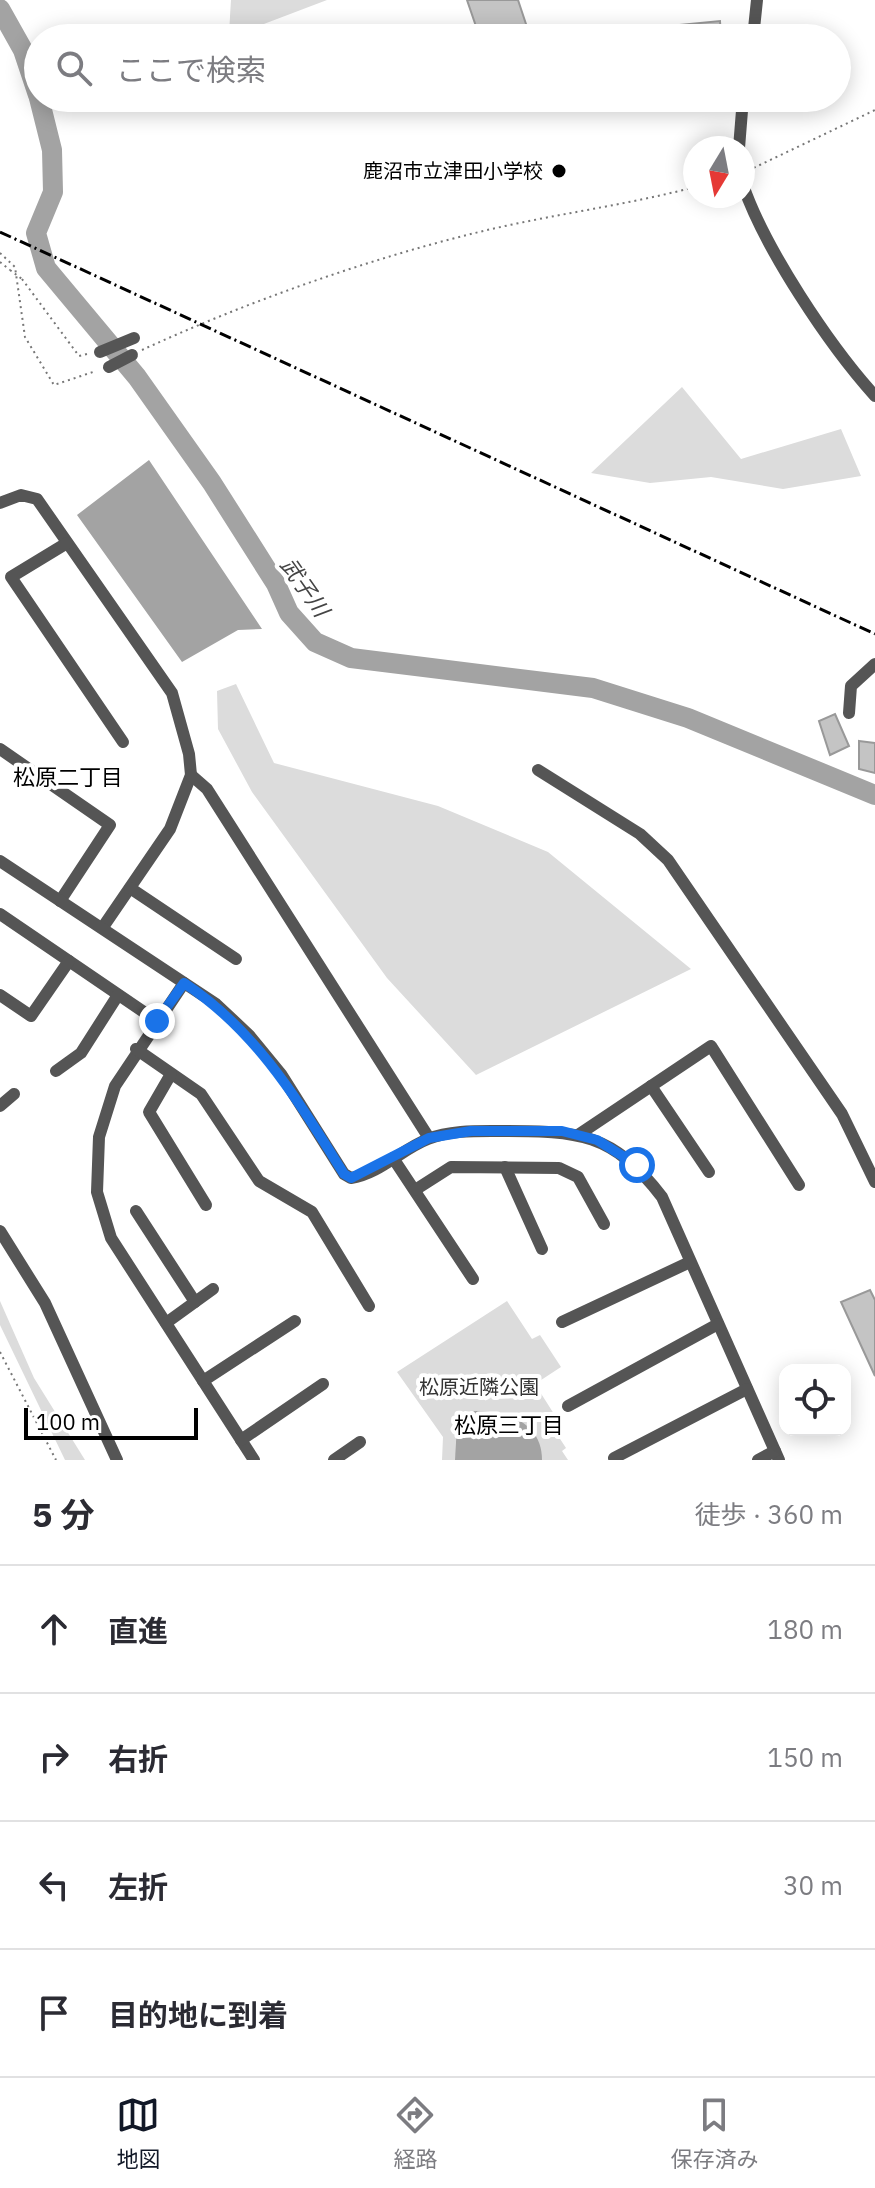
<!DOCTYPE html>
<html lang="ja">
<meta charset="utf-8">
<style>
body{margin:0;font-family:"IBM Plex Sans","Noto Sans JP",sans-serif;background:#f7f7f7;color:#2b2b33}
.controls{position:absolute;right:24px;bottom:24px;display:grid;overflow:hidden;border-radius:16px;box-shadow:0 4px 20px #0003}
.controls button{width:72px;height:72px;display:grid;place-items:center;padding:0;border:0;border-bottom:2px solid #e1e1e2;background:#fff;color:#2b2b33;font:40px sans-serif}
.compass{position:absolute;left:683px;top:136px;width:72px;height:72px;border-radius:50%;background:#fff;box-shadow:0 4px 20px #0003;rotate:190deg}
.scale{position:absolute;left:24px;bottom:20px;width:174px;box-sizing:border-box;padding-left:8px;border:4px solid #000;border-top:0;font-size:22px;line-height:28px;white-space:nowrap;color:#000;-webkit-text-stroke:6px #fff;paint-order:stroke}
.stop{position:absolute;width:24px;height:24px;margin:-18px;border:6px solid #1a73e8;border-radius:50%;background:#fff}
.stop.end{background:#1a73e8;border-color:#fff;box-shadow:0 2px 8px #0008}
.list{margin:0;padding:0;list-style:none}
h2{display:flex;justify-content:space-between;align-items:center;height:104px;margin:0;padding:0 32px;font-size:34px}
h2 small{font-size:26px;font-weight:400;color:#7c7c81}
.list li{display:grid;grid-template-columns:52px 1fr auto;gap:24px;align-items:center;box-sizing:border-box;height:128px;padding:0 32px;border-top:2px solid #e1e1e2}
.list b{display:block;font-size:30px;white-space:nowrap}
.list em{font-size:26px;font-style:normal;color:#7c7c81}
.icon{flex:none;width:44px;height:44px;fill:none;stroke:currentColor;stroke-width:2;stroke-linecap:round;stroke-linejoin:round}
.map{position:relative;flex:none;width:875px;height:1460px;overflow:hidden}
.search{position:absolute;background:#fff;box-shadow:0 4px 20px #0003;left:24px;right:24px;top:24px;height:88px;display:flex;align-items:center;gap:20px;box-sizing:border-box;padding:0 28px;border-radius:44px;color:#7c7c81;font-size:30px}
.sheet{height:616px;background:#fff}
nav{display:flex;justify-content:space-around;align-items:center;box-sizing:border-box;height:112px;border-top:2px solid #e1e1e2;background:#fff;font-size:22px;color:#7c7c81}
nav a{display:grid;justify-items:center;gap:4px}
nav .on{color:#111827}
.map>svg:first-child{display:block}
.green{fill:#dcdcdc}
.water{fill:#a3a3a3}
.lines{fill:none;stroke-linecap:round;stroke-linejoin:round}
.river{stroke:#a3a3a3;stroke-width:20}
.building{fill:#c4c4c4;stroke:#999;stroke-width:2}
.path{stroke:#777;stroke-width:2;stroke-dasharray:2 4;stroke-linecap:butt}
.minor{stroke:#555;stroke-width:12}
.rail{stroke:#000;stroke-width:3;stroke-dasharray:12 4 2 4;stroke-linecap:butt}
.path-bridge{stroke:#777;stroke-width:2;stroke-dasharray:2 4;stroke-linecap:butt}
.route{stroke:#1a73e8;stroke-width:10}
.poi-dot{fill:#000;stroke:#fff;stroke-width:3}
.labels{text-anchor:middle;stroke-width:8;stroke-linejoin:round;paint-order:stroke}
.poi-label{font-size:20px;fill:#000;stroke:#fff;text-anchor:end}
.park-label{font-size:20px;fill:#333;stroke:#fff}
.water-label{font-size:22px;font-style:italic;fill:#444;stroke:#fff}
.neighbourhood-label{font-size:22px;fill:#000;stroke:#fff}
</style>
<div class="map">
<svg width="875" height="1460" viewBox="0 0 875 1460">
<rect width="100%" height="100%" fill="#fff"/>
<!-- green -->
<g class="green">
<path d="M231,0H327L251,29L229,33Z"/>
<path d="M682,387L741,459L841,429L861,476L783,489L711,477L650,483L591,473Z"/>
<path d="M236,684L274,763L438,806L548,852L691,969L476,1075L387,978L252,792L218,729L217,691Z"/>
<path d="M0,1301L34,1378L85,1460H65L0,1325Z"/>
<path d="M507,1301L532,1339L540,1335L561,1367L535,1384L554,1414L547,1419L566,1448L562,1451L568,1460H442L443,1437L397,1372Z"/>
</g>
<!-- water -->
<g class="water">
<path d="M149,460L262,629L238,630L182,662L77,515Z"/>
<path d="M474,1411C505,1411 542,1421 542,1460H455L457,1425Z"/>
</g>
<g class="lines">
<!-- river -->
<g class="river">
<path d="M0,9L23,50L38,95"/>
<path d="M39,98L52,150L53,192L36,233L46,268L137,377L212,483L276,584L289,613L315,642L351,658L593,688L688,718L875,795"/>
</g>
</g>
<!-- building -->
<g class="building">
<path d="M467,0H518L528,30L500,38H480Z"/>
<path d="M720,21L721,38H619L618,31Z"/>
<path d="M835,714L849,746L830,755L819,721Z"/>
<path d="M859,741L875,743V773L859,769Z"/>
<path d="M870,1290L875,1300V1376L841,1302Z"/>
</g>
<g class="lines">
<!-- path -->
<g class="path">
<path d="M743,173L875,110"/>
<path d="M0,253L15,267L25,337L54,385L96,371"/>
<path d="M0,262L10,270"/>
<path d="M22,279L79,356L87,354"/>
<path d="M142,350C244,303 365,260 475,233C547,215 623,206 695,187"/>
<path d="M0,1352L56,1460"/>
</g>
<!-- minor -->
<g class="minor">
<path d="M753,38L757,0"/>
<path d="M739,148L743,98"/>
<path d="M743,185C765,249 829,345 875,396"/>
<path d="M100,352L134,338"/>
<path d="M109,367L132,355"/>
<path d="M0,503L21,495L37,499L172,693L189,754L191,775L170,829L103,927"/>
<path d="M67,543L11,577L123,742"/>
<path d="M849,713L851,686L875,664"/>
<path d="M0,749L110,825L60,901"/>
<path d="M538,770L640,834L668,860L842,1114L875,1182"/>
<path d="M191,775L207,789L429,1138"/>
<path d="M0,861L216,1004L249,1035L281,1074L344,1174L351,1178C379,1174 402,1149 428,1139C450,1130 478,1131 501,1131C579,1131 612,1132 662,1197L779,1460"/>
<path d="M130,888L236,959"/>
<path d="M0,914L157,1021"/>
<path d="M184,983L115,1086L99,1137L97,1192L111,1238L254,1460"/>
<path d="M0,995L31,1016L69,961"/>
<path d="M136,1049L201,1094L259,1181L312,1212L369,1306"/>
<path d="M56,1071L81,1053L118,995"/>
<path d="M171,1074L149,1112L206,1205"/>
<path d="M651,1086L709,1172"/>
<path d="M0,1106L14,1094"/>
<path d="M578,1135L711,1046L799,1185"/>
<path d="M393,1158L473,1279"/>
<path d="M505,1167L542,1249"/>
<path d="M415,1190L451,1167L559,1168L578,1177L604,1224"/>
<path d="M136,1211L195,1302"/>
<path d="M0,1231L45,1303L117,1460"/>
<path d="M562,1322L690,1262"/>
<path d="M166,1323L213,1289"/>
<path d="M203,1381L295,1321"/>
<path d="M568,1406L718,1324"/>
<path d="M241,1440L323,1384"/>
<path d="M614,1458L747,1389"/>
<path d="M334,1460L360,1442"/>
<path d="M758,1460L775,1451"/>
</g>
<!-- rail -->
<path class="rail" d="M0,232L875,634"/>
<!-- path-bridge -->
<path class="path-bridge" d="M10,270L22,279"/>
</g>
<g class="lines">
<!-- route -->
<path class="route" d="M157,1021L184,983C257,1031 298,1101 344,1174L351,1178L429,1138L471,1131H562L597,1140L637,1165"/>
</g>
<!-- markers -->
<circle class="poi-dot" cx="559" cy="171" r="8"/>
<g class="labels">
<!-- poi labels -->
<g class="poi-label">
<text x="543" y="178">鹿沼市立津田小学校</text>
</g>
<!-- park labels -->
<g class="park-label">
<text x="479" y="1394">松原近隣公園</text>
</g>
<!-- water labels -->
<g class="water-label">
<text transform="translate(305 587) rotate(55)" y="8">武子川</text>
</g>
<!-- neighbourhood labels -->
<g class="neighbourhood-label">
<text x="68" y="785">松原二丁目</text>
<text x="509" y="1433">松原三丁目</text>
</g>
</g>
</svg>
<div class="controls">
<button><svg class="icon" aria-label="locate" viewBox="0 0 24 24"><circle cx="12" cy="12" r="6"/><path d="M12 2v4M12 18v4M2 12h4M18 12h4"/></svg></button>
</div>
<svg class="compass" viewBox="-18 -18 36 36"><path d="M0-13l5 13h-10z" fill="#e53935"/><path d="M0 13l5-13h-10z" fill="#7c7c81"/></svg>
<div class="scale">100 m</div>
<div class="stop" style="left:637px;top:1165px"></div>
<div class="stop end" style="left:157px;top:1021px"></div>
<div class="search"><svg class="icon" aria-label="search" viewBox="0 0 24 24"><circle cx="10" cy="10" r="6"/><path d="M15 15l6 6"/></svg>ここで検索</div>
</div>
<section class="sheet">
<h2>5 分<small>徒歩 · 360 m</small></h2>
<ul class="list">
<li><svg class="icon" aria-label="ahead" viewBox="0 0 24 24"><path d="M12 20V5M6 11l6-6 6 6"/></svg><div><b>直進</b></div><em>180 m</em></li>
<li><svg class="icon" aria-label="right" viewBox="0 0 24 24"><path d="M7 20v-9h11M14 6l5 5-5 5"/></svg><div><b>右折</b></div><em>150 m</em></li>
<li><svg class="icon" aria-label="left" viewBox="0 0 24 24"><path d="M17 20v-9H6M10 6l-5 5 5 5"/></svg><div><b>左折</b></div><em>30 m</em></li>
<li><svg class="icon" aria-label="arrive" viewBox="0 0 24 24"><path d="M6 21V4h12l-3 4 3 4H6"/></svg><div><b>目的地に到着</b></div></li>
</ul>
</section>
<nav>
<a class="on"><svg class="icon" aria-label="map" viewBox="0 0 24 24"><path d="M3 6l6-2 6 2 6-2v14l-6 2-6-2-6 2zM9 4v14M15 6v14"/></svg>地図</a>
<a><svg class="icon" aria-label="directions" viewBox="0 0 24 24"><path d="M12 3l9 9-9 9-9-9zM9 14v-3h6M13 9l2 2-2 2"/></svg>経路</a>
<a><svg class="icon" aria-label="saved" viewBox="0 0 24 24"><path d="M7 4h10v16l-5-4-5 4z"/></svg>保存済み</a>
</nav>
